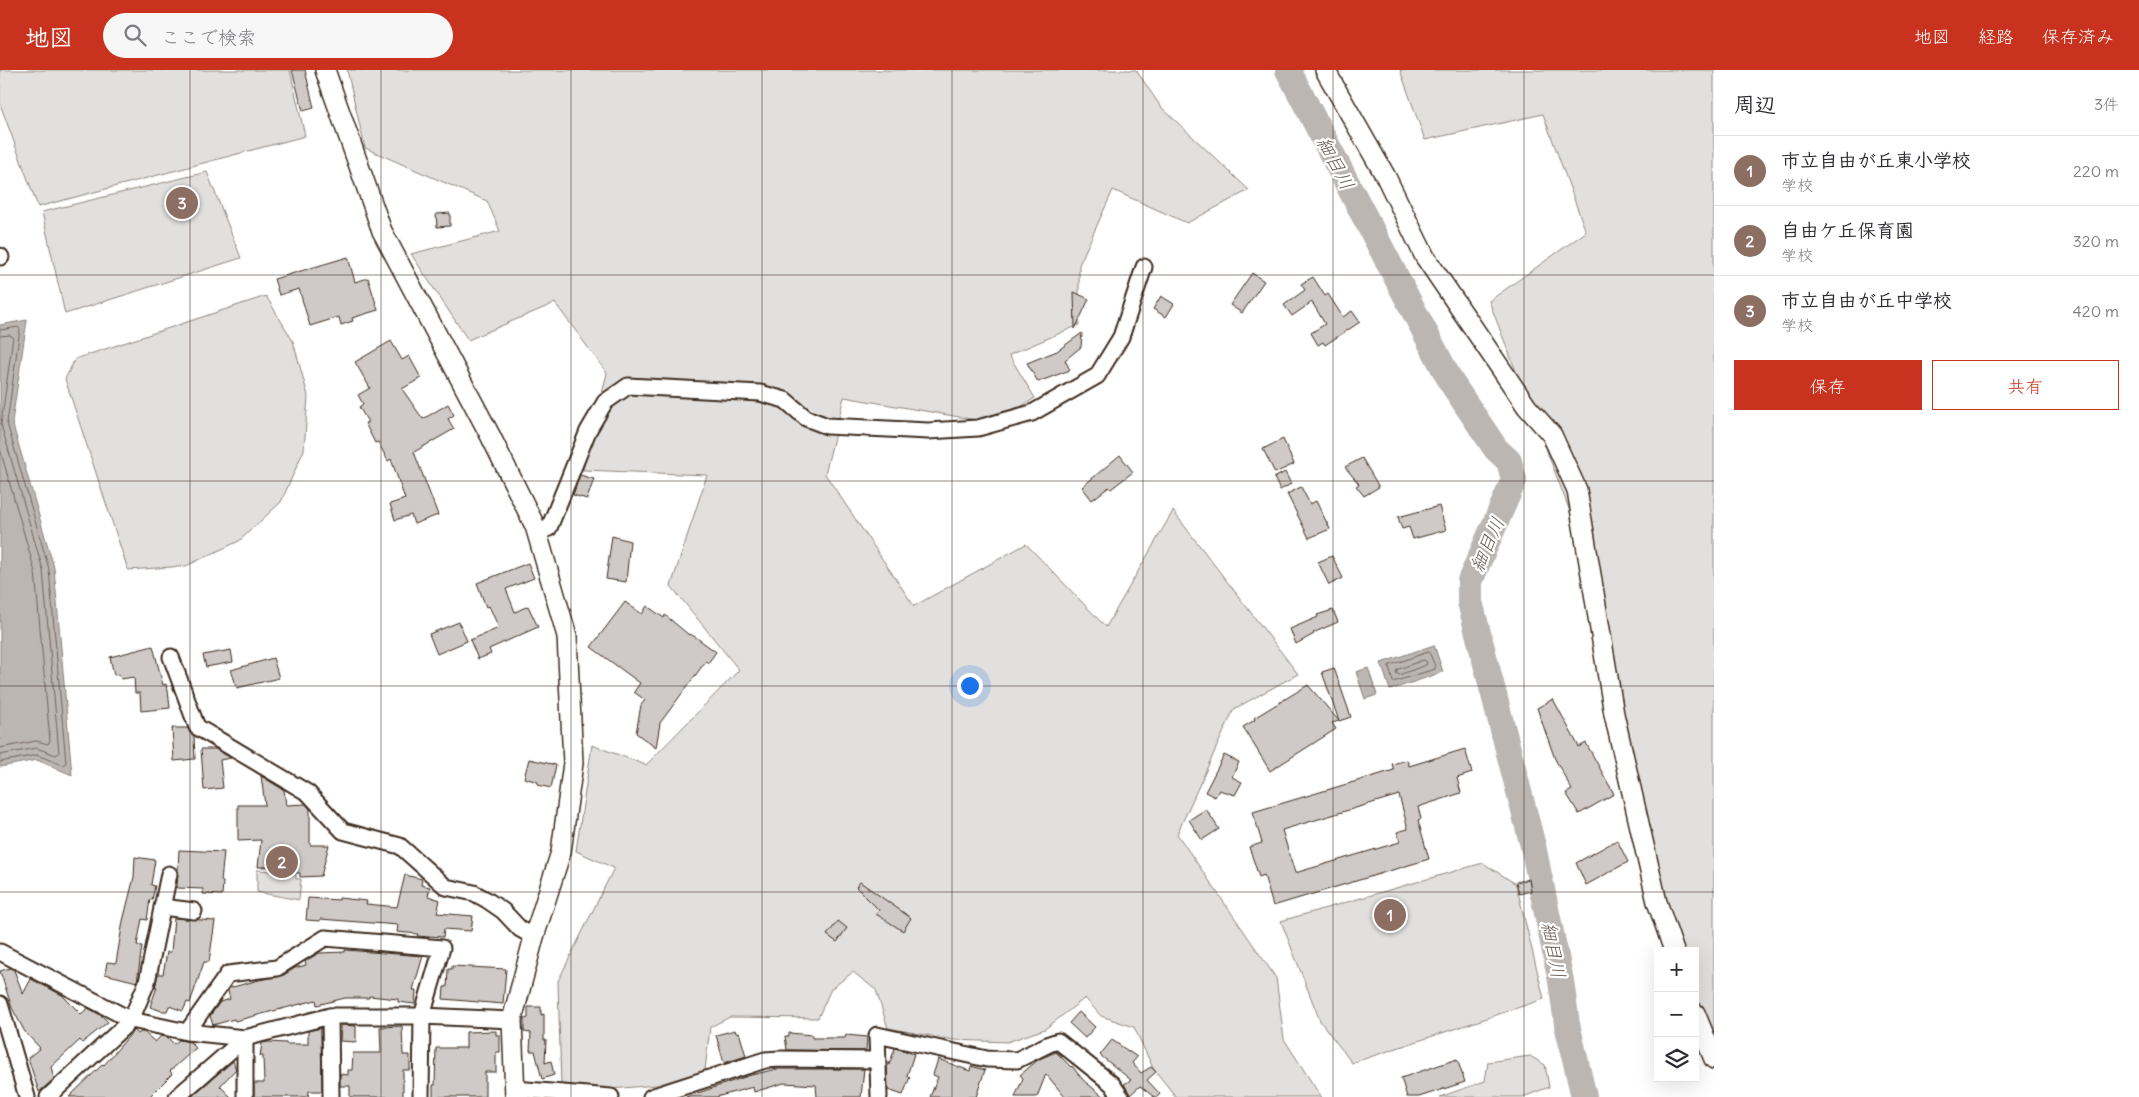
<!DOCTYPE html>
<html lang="ja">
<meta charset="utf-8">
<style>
body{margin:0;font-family:Delius,"Klee One",sans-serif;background:#f7f7f7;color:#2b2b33}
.controls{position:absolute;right:15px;bottom:15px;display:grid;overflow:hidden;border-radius:0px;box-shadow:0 5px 20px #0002}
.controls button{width:45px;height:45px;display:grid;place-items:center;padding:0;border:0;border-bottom:1px solid #e1e1e2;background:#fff;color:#2b2b33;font:25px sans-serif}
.you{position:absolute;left:969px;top:615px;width:18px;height:18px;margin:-12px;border:4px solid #fff;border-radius:50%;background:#1a73e8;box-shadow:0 0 0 8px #1a73e833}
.badge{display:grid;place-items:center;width:32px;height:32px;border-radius:50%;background:#c8321e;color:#fff;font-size:16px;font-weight:700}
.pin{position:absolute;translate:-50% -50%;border:2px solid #fff;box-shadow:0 1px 5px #0006}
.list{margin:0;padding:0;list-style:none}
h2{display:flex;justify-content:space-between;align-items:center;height:65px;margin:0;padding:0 20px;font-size:21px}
h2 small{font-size:16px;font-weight:400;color:#7c7c81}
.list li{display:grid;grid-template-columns:32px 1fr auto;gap:15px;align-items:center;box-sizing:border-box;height:70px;padding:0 20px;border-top:1px solid #e1e1e2}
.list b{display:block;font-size:19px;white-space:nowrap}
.list p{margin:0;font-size:16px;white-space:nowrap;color:#7c7c81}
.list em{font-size:16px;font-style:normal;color:#7c7c81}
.actions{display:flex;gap:10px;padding:15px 20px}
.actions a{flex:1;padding:11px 0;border:1px solid #c8321e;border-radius:0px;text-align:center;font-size:18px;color:#c8321e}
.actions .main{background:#c8321e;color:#fff}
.icon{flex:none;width:28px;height:28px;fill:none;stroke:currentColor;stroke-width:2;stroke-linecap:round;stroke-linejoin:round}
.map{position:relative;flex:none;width:1714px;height:1027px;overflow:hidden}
header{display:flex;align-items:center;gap:30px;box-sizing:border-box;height:70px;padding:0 25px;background:#c8321e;color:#fff}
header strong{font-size:24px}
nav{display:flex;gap:28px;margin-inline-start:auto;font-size:18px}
.search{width:350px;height:45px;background:#f7f7f7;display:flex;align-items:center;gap:12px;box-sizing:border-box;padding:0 18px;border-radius:28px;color:#7c7c81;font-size:19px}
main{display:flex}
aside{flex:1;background:#fff}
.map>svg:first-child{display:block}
.green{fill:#e2e0de;stroke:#8e857e}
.water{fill:#bcb6b3;stroke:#887e77}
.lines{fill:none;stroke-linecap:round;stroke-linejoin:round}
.shore{stroke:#6f625a;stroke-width:1}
.river{stroke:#bcb6b3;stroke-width:26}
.building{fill:#cfcac7;stroke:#3b2a1e;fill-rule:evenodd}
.minor-casing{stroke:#3b2a1e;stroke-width:19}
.tertiary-casing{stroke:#3b2a1e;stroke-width:22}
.minor{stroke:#fff;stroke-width:15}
.tertiary{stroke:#fff;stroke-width:19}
.grid{fill:none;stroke:#3b2a1e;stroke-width:1;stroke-opacity:0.55}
.labels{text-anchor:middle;stroke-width:4.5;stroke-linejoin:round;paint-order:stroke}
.water-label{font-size:19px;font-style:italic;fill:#685b52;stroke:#fff}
</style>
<header>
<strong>地図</strong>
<div class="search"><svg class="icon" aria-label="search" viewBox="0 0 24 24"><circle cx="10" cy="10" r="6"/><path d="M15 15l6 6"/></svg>ここで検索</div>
<nav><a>地図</a><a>経路</a><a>保存済み</a></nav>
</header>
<main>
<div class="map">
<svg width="1714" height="1027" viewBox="0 0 1714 1027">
<rect width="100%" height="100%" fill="#fff"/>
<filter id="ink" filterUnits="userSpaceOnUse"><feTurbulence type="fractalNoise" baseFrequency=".02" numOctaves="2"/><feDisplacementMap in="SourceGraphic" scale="10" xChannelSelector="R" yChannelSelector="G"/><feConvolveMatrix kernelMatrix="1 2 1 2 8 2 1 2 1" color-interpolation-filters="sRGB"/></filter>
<g filter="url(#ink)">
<!-- green -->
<g class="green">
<path d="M0,0H290L305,66L38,137L0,34Z"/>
<path d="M347,0H1136L1161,37L1249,120L1187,153L1113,120L1079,195V255L1009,285L1035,328L994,353L844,327L825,404L914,536L1026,474L1106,557L1173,441L1298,604L1234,639L1177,764L1276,908L1284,969L1321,1027H1176L1153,998L1134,957L1101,946L1085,928L1045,959L1007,972L954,970L888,958L876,920L853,902L831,919L818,948L730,947L710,957L705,1000L657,1015L611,1019L561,1015L558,911L614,798L576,781L592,675L646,695L739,600L671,516L707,405L583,400L607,303L555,233L468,270L411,184L500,161L487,131L365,78Z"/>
<path d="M1400,0H1714V981L1695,939V881H1669L1647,830L1615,693L1596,509L1489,231L1586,162L1543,44L1425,70Z"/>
<path d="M207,102L241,188L65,244L42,142Z"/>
<path d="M266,226L293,271L308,326L304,380L281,432L239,471L186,496L128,500L65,309L75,289Z"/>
<path d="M1483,793L1516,814L1544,929L1352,993L1320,951L1281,851Z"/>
<path d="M257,800L291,802V805H296V809H301L299,830L257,822Z"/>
<path d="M1530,986L1545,995L1549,1017L1523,1027H1440L1485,1011L1488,992Z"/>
</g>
<!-- water -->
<g class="water">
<path d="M27,250L12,352L54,498L72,705L37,690L0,697V255Z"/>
<path d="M1434,575L1443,602L1390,620L1381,593Z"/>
<path d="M1368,598L1377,625L1365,629L1356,602Z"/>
</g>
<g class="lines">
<!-- shore -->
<g class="shore">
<path d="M0,260L18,257L20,259L7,353L49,499L66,693L63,695L37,685L0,692"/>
<path d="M0,266L10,265L13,267L1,354L43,500L59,683L56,685L36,678L0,685"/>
<path d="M0,379L35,502L50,671L48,674L36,671L0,678"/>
<path d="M1429,582L1435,596V599L1393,612L1389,596Z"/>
<path d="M1424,590L1427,592L1426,595L1399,605L1396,603L1397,600Z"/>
</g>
<!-- river -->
<path class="river" d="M1288,0L1451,312L1496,379L1509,391L1514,410L1470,511V532L1533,776L1561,911L1567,954L1584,1027"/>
</g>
<!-- building -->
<g class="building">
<path d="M292,0H305L314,38L303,41Z"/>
<path d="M450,143V156L437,157L436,144Z"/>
<path d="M348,187L355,212L368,208L378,240L352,248L353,251L341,255L339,247L310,256L299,219L279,225L274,209Z"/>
<path d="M1252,203L1264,211L1242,243L1230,235Z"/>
<path d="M1313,207L1325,226L1328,224L1343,247L1352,241L1360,252L1325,275L1323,272L1318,275L1311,263L1325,254L1312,232L1292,246L1284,235L1305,220L1301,214Z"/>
<path d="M1074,222L1089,229L1075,259Z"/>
<path d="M1161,226L1174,234L1166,247L1153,239Z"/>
<path d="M1082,263L1081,277L1065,290L1070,300L1038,312L1027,293L1057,281Z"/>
<path d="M391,271L402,290L409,286L421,308L402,319L418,342L423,349L448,334L454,345L448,349L454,359L414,382L438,445L414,454L411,445L395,450L390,434L405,429L391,389L388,391L378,372L375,373L365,353L368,352L359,337L363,334L358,325L370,318L355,292Z"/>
<path d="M1283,369L1294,394L1275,403L1263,379Z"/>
<path d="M1120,385L1133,402L1111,419L1109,417L1092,430L1082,417Z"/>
<path d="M1362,388L1379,417L1364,426L1356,416L1359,414L1345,397Z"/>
<path d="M1285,402L1291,414L1280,420L1274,408Z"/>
<path d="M580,405L594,409L587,429L573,425Z"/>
<path d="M1301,417L1310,434L1316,431L1330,459L1309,468L1287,424Z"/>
<path d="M1439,436L1446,460L1413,469L1409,457L1402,459L1398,447Z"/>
<path d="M612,466L630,471L626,512L606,509Z"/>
<path d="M1332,486L1343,508L1329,515L1318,492Z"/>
<path d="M528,493L534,508L506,519L515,542L528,536L538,557L489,579L491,584L478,589L470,570L499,558L489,536L486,537L477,513Z"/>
<path d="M625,532L642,544L647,536L664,548L665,545L689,565L690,564L697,568L716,582L708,593L706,591L660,653L656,678L636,663L641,635L645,630L634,622L640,613L591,577Z"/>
<path d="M1333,540L1338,552L1313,563L1314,564L1296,574L1290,559L1318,547L1317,545Z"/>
<path d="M459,552L467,571L437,584L429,564Z"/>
<path d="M153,576L163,615L166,614L167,620H168L170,638L141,641L140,623H135L134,607L121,609L119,604L114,605L110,587Z"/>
<path d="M231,580L233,592L206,597L203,585Z"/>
<path d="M273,588L279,608L237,618L231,600Z"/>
<path d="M1334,598L1351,647L1339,651L1322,602Z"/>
<path d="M1308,615L1339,651L1332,653L1336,659L1270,701L1243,657L1255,650L1254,648Z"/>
<path d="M1553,629L1579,677L1586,673L1614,724L1579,744L1566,723L1572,720L1555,689L1537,638Z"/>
<path d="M172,658H187L194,666L195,689L174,691Z"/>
<path d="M201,679H215L231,688L220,690L223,718L204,720Z"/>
<path d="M1465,679L1472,703L1457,708L1461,723L1418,737L1421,749L1418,750L1429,789L1273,836L1264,805L1259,807L1249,777L1262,773L1253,742L1394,700L1392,694L1407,690L1409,696ZM1399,725L1408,759L1397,762L1400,772L1295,803L1282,760Z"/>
<path d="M1224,685L1239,692L1232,707L1242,712L1235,725L1219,720L1215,727L1205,722Z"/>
<path d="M529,689L556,695L551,718L538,715V712L524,708Z"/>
<path d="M261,706L284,720L286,735L306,734L310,739V775H329L321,806L300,807V803H293V796L258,797L261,770L238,771V735H265Z"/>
<path d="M1206,739L1219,759L1202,770L1189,750Z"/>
<path d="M1617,770L1628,792L1586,815L1576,793Z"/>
<path d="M179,780L224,782L221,811L223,812L222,825L203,824V819L177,818Z"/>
<path d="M135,787L155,790L151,815L155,816L152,830L150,829L147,850L142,849L137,875L142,876L137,912L105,904L107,892L116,893L123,851L134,807Z"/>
<path d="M405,805L422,809L421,815L430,817L428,826L440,830L437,843L473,846L471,861L444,859L443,867L429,866V867L417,866L418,864L397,862L398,855L320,849V851L306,850L308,828L339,830V828L367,831L366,834L397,837Z"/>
<path d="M1529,809L1531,821L1519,824L1516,812Z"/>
<path d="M860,812L911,848L903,861L876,844L879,840L856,817Z"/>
<path d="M174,848L215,851L209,892H204L190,933L187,932L183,941L169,936L167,941H162L150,937L157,917H155L158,904H163L167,882H171Z"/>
<path d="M838,851L847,858L837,872L827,865Z"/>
<path d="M345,880L423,886L413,920H416L415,934L398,932V929L369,926V928H345L317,935L316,930L235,951L234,949L213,955L210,946L220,932L230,929L228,921L229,918L259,910L282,906L295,898L306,895L305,891L319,883L345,882Z"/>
<path d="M452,896L506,899L503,934L443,929L444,917H447L448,899H452Z"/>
<path d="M10,898L14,900L23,924L31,909L62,925L81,944L88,938L102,946L108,952L82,973L80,970L51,997L54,1009L39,1022L28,988L40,978L25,962L12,938L0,901Z"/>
<path d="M528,937H541V945L544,944V970H546L545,993L551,991L554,1005L542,1009L535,981H530L531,963L524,962V949L528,948Z"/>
<path d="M1079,942L1095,957L1085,968L1069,953Z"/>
<path d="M341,955L356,956V972L340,971Z"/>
<path d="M402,956L403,985H410V1000H403V1027H350V1016H340V1004L348,1005V1000H352L353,983H381L380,957Z"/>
<path d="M321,958L322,1021H309L308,1027H254V1013H264L263,986H260L262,973L268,972L286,973V974H308V961Z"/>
<path d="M134,960L138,964L141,962H144L155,972L161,966L167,967L174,974L179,970L190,972L196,978L170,1001L172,1004L149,1027H69L103,994L104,995Z"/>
<path d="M735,960L736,963L739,962L746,986L724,993L716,965Z"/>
<path d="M496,961V965H500V982H496V1002H485V1027H433V1015H435L436,978H466V962Z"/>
<path d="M789,963L812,965V968H845L846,965L867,967L866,981L787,980L785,966H789Z"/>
<path d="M1112,970L1137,987L1132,993L1141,1003L1151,997L1156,1002L1147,1010L1160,1024L1157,1027H1154L1140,1016L1130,1025L1124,1014L1131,1010L1100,985Z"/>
<path d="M895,978L914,984L907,1006L910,1007L903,1025L888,1020L887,995H889Z"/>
<path d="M1056,982L1071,997L1072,996L1083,1010L1104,1027L1108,1025L1110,1027H1065L1046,1004L1037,1027H1015L1023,1008L1020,1005L1039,989Z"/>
<path d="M938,989L970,1001L971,996L985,1000L976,1027H930L938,1007L933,1005Z"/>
<path d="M1457,989L1465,1012L1419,1027H1407L1401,1008Z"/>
<path d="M233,991L236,999L220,1016L231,1027H191Z"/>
<path d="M777,999H864L861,1027H817L816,1015L784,1013L754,1022L753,1017L716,1027H686L751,1005Z"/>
</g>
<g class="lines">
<defs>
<g id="minor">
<path d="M0,186L1,187"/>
<path d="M537,463L549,458L588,361L605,332L628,316L760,323L785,330L806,348L827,356L928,361L978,358L1032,343L1097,306L1121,267L1144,197"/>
<path d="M171,587L197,657L308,723L343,761L400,776L446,817L474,823L487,830L503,841L520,859L534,867"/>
<path d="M162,837L194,841"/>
<path d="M0,882L131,950L187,962L245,968L330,946H422L512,950"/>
<path d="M0,934L27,1027"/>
<path d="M330,946L331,1027"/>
<path d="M187,962L228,904L277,898L325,868L442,878L422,946L421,1027"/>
<path d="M515,1019L611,1027"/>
<path d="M48,1027L131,950L147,912L169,804"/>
<path d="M177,1027L245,968"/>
<path d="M245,1027V968"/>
<path d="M651,1027L765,990L780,989L877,990"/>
<path d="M879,1027L877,965L987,989L1017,990L1049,974L1058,971L1112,1014L1121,1027"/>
</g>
<g id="tertiary">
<path d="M325,0L382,161L490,365L535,456L567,566L573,693L561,782L534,867L512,950L515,1027"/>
<path d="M1325,0L1386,107L1425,187L1527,337L1552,365L1577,420L1614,644L1657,832L1674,881"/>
<path d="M1695,943L1714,989"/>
</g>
</defs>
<!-- minor casing -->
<use href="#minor" class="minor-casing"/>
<!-- tertiary casing -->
<use href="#tertiary" class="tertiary-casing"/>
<!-- minor -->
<use href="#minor" class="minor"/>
<!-- tertiary -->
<use href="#tertiary" class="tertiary"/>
</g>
</g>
<!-- grid -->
<path class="grid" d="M190,0V1027M381,0V1027M571,0V1027M762,0V1027M952,0V1027M1143,0V1027M1333,0V1027M1524,0V1027M0,205H1714M0,411H1714M0,616H1714M0,822H1714"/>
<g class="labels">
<!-- water labels -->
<g class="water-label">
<text transform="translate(1336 93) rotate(62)" y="7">細目川</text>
<text transform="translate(1487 474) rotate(-66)" y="7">細目川</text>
<text transform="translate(1554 880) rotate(79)" y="7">細目川</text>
</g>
</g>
</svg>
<div class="controls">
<button>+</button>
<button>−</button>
<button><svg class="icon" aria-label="layers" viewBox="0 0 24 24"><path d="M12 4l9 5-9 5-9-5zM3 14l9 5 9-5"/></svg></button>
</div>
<div class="you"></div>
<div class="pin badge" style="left:1390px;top:845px;background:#8d6e63">1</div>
<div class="pin badge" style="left:282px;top:792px;background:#8d6e63">2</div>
<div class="pin badge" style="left:182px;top:133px;background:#8d6e63">3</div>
</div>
<aside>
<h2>周辺<small>3件</small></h2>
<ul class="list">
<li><span class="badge" style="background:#8d6e63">1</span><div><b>市立自由が丘東小学校</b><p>学校</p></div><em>220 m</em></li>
<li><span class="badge" style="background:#8d6e63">2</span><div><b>自由ケ丘保育園</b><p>学校</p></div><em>320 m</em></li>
<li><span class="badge" style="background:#8d6e63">3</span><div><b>市立自由が丘中学校</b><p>学校</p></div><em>420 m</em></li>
</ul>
<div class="actions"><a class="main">保存</a><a>共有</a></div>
</aside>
</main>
